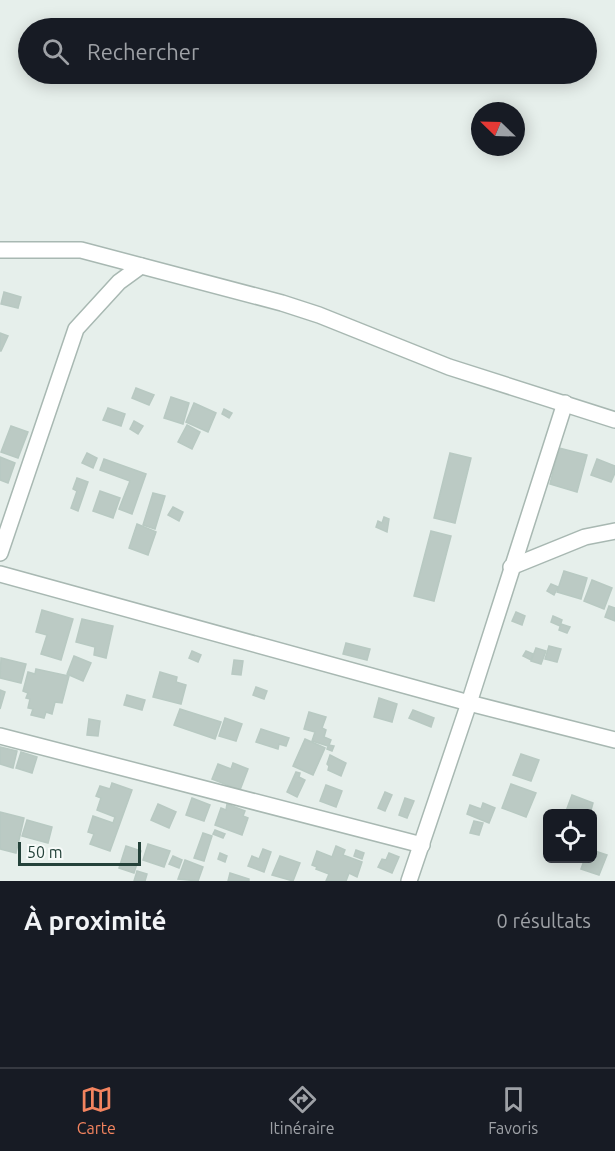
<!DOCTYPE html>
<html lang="fr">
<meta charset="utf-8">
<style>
body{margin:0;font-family:Ubuntu,sans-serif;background:#20242c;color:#f1f3f6}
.controls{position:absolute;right:18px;bottom:18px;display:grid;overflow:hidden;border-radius:9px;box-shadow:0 3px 15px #0003}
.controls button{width:54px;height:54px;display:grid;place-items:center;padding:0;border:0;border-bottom:2px solid #363941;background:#171b24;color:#f1f3f6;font:30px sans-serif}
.compass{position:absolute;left:471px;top:102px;width:54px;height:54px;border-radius:50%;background:#171b24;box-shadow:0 3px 15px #0003;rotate:293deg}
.scale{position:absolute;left:18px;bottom:15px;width:123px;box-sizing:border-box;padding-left:6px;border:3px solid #24423a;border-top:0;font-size:16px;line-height:21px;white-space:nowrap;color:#24423a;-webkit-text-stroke:4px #f7fbf9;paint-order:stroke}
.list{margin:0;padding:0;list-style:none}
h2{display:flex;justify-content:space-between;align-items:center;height:78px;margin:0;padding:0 24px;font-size:26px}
h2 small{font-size:20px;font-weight:400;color:#9ea1a6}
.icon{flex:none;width:33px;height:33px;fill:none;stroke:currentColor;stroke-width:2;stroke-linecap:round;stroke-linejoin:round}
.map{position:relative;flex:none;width:615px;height:881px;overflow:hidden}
.search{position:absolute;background:#171b24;box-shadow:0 3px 15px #0003;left:18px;right:18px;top:18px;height:66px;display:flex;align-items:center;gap:15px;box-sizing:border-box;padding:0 21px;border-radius:33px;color:#9ea1a6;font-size:22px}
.sheet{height:186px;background:#171b24}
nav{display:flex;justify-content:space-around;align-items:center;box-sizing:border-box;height:84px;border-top:2px solid #363941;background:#171b24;font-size:16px;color:#9ea1a6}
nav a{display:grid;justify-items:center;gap:3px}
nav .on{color:#f4845f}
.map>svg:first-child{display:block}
.building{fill:#bbcac4;stroke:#b8c9c2;stroke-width:1.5}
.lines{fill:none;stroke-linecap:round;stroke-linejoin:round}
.minor-casing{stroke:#a8b8b2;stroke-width:18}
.minor{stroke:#fff;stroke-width:15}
</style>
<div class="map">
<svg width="615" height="881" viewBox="0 0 615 881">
<rect width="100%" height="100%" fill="#e6efeb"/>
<!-- building -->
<g class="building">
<path d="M4,292L21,297L18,308L1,304Z"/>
<path d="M0,333L8,336L1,351H0Z"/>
<path d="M136,388L154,395L149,405L132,398Z"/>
<path d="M171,397L189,403L183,424L164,418Z"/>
<path d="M194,403L216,413L208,432L186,422Z"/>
<path d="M108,408L125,414L121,426L103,420Z"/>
<path d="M224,409L232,413L229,418L222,414Z"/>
<path d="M134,421L143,426L138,434L130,429Z"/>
<path d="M187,425L200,432L192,449L178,442Z"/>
<path d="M11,426L28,432L18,458L1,452Z"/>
<path d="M559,448L587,455L577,492L550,484Z"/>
<path d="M87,453L97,458L93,468L82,463Z"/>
<path d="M450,453L471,458L455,523L434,518Z"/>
<path d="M0,457L15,463L8,483L0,480Z"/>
<path d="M104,459L146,474L132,514L119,509L130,481L100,470Z"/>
<path d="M597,459L615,466V473L611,482L591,475Z"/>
<path d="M77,478L88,482L78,511L71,508L77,491L73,489Z"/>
<path d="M100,491L120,498L113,518L93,511Z"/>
<path d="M153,493L165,496L155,529L143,525Z"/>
<path d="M173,507L183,512L179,521L168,515Z"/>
<path d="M384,517L389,519L387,532L376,527L378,521L382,523Z"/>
<path d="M137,524L156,532L148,555L129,548Z"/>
<path d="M431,531L451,536L434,601L414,596Z"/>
<path d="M564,571L587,578L581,599L557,592Z"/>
<path d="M592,580L612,588L604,609L584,601Z"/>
<path d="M551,584L558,587L554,595L547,591Z"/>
<path d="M609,606L615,608V621L605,617Z"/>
<path d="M42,610L73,619L61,660L41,654L47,635L36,632Z"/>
<path d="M516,612L525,616L522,625L512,621Z"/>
<path d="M553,616L562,620L560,626L551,622Z"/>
<path d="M82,619L113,626L106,658L94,655L95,647L76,642Z"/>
<path d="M561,624L570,627L567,633L559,630Z"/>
<path d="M346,643L370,649L367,660L343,654Z"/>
<path d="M549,646L561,649L557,662L545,659Z"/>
<path d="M536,648L546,651L541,664L531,661Z"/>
<path d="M192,651L201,655L198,662L189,658Z"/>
<path d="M526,651L533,654L531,660L523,656Z"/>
<path d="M74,656L91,663L83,681L67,674Z"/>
<path d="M1,658L26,664L21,683L0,678Z"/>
<path d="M234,660L243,661L241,675L232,674Z"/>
<path d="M36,669L69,676L62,703L55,702L52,714L46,712L44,718L31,715L33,709L28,708L30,699L26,698L28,693L23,691L28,672L35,674Z"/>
<path d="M160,672L177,677L176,682L186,685L181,704L153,697Z"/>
<path d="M256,687L267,691L264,699L253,695Z"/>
<path d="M0,690L5,692L0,709Z"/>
<path d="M127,695L145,700L142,710L124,705Z"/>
<path d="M379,698L397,704L392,722L374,717Z"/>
<path d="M180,709L221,722L215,739L174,725Z"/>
<path d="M413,710L434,718L431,727L409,718Z"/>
<path d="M309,712L326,717L322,728L326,730L324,737L331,740L329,745L334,746L332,751L327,749L328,746L312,741L315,732L304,729Z"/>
<path d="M225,718L242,724L236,741L219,736Z"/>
<path d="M89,719L100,721L98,736L87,735Z"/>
<path d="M261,729L289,738L286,746L279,744L278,749L256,742Z"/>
<path d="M305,739L325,748L313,775L293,766Z"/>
<path d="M0,747L17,751L13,768L0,764Z"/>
<path d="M21,752L37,757L32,773L16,768Z"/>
<path d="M521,754L539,760L531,781L513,775Z"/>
<path d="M330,755L346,763L341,776L328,770L329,766L327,764Z"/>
<path d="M233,763L248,769L240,790L212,779L218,764L231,769Z"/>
<path d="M296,772L300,773L299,777L305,780L297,797L287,792Z"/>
<path d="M112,783L132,790L110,851L90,844L94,834L88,832L93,816L113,823L115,817L97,810L101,798L96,796L100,786L110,789Z"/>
<path d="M511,784L536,793L526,817L502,808Z"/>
<path d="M326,785L342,791L336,807L320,801Z"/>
<path d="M385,792L392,795L385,811L378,808Z"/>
<path d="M572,795L593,803L590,814H565Z"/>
<path d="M192,798L210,805L204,821L186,815Z"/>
<path d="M405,798L414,801L407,818L399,815Z"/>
<path d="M483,803L495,808L489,823L467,814L470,805L481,809Z"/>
<path d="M158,804L176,812L169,828L151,820Z"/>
<path d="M227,804L245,811L243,816L248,818L242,835L215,825L221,808L226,810Z"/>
<path d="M0,812L24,818L16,853L0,849Z"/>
<path d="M27,820L52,827L48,843L22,836Z"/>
<path d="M474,821L483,823L479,835L470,833Z"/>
<path d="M215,830L225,834L223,838L213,834Z"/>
<path d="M203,833L212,836L204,861L194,858Z"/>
<path d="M148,844L170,851L164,867L143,860Z"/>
<path d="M126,846L141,851L134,873L119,868Z"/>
<path d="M336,846L345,850L343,855L362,862L357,877L349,873L346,881H326L329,874L316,869L317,867L312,865L317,851L332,857Z"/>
<path d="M263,849L271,852L264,872L248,866L252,856L259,859Z"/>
<path d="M356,850L364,853L362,859L354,856Z"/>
<path d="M592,850L607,855L599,875L581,869L585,858H592Z"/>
<path d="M220,853L227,856L225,862L218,859Z"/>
<path d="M389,853L399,857L392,873L378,867L382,859L386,860Z"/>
<path d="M173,856L182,860L179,868L169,864Z"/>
<path d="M280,856L300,863L293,881L272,875Z"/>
<path d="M185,860L203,867L198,881L178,879Z"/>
<path d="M137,871L147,874L145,881H134Z"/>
<path d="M230,873L249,879V881H228Z"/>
</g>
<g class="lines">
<defs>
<g id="minor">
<path d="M0,250H81L282,303L319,315L449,367L615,420"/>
<path d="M0,553L76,329L119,282L141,266"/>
<path d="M511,567L585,537L615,531"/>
<path d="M0,574L469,703L615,740"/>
<path d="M0,736L422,845"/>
<path d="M409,881L469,703L565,403"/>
</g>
</defs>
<!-- minor casing -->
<use href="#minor" class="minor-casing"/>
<!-- minor -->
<use href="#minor" class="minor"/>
</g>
</svg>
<div class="controls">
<button><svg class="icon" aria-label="locate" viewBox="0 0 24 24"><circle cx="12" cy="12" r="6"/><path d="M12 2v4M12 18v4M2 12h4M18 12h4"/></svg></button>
</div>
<svg class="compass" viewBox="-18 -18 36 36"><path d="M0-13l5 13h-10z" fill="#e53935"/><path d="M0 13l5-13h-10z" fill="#9ea1a6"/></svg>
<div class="scale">50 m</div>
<div class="search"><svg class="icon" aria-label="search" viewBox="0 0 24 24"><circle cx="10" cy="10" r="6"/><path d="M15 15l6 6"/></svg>Rechercher</div>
</div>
<section class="sheet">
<h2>À proximité<small>0 résultats</small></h2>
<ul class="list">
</ul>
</section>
<nav>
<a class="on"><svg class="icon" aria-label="map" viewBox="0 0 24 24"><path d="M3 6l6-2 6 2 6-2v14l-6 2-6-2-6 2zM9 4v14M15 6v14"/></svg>Carte</a>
<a><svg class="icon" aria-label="directions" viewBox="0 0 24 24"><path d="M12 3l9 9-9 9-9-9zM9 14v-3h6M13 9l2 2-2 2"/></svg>Itinéraire</a>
<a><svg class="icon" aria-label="saved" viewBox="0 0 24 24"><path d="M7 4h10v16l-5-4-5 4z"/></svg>Favoris</a>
</nav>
